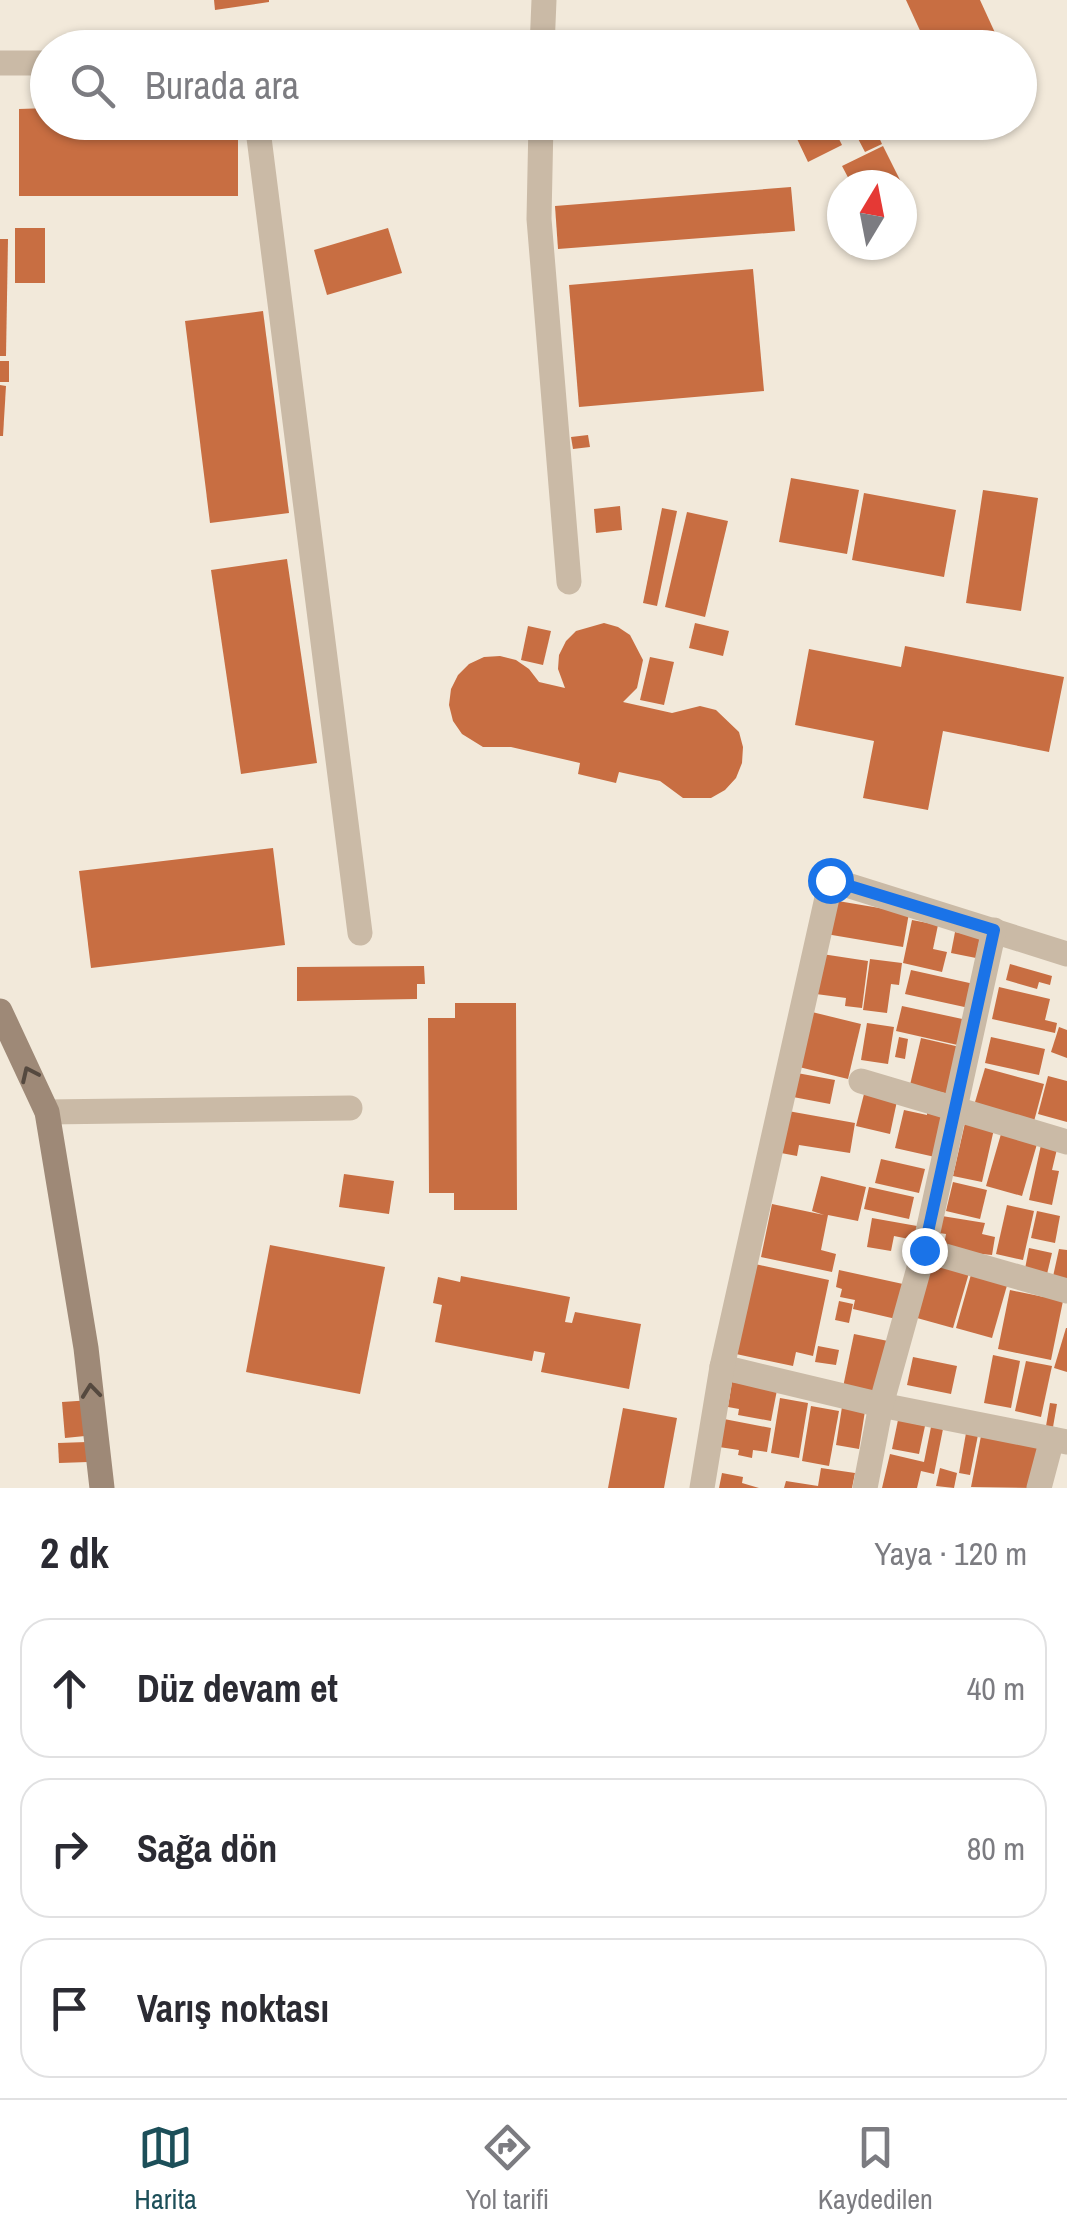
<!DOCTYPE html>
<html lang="tr">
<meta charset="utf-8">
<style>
body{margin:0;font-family:"Archivo Narrow",sans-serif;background:#f2f2f3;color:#2b2b33}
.compass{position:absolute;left:827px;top:170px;width:90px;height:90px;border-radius:50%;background:#fff;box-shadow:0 2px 8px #0004;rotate:10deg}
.stop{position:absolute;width:30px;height:30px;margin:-22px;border:8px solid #1a73e8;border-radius:50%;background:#fff}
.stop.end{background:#1a73e8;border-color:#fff;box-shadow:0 2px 10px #0008}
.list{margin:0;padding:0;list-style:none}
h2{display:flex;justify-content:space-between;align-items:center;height:130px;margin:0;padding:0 40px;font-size:42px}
h2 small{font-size:32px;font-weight:400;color:#7c7c81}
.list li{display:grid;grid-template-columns:65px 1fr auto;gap:30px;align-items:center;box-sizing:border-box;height:140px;margin:0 20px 20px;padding:0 20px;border:2px solid #e1e1e2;border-radius:30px}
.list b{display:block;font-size:38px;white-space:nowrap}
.list em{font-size:32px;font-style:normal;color:#7c7c81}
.icon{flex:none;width:55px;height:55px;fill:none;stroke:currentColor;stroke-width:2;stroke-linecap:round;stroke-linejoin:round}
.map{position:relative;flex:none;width:1067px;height:1488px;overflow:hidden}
.search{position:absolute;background:#fff;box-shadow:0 2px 8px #0004;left:30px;right:30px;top:30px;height:110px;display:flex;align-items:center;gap:25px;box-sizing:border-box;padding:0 35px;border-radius:55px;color:#7c7c81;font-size:38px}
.sheet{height:610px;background:#fff}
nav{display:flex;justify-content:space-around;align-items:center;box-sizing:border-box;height:140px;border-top:2px solid #e1e1e2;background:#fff;font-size:28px;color:#7c7c81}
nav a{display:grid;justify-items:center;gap:5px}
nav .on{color:#1c4f59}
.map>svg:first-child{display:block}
.building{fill:#c86e42}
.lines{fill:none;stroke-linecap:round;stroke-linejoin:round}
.street{stroke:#cabaa6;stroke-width:25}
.secondary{stroke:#9e8977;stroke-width:25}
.oneway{stroke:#55493f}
.route{stroke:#1a73e8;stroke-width:12}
</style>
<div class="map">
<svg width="1067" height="1488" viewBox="0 0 1067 1488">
<rect width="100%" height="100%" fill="#f2e9da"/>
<!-- building -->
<g class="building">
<path d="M214,0H269V2L215,10Z"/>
<path d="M906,0H980L1002,48H928Z"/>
<path d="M48,108V122H238V196H19V109Z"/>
<path d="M789,122H872L882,144L865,152L853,129L838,137L842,145L808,162Z"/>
<path d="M883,146L915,210L902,216V185H852L842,166Z"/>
<path d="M791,187L795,231L558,249L555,206Z"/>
<rect x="15" y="228" width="30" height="55"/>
<path d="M388,228L402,273L327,295L314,250Z"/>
<path d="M0,239H8L6,356H0Z"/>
<path d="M753,269L764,391L579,407L569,285Z"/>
<path d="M263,311L289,513L210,523L185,321Z"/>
<rect x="0" y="361" width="9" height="21"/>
<path d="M0,385L6,386L3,436H0Z"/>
<path d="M588,435L590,447L573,449L571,437Z"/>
<path d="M791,478L859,490L847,554L779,542Z"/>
<path d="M983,490L1038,498L1021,611L966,603Z"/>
<path d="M864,493L956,510L944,577L852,560Z"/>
<path d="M620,506L622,530L596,533L594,509Z"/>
<path d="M662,508L677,511L657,606L643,603Z"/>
<path d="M687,512L728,521L705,617L665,607Z"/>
<path d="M287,559L317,763L241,774L211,570Z"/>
<path d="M604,623L618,627L630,635L643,660L637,688L623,702L672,713L700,706L716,710L739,732L743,747L742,763L736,778L725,790L711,798H683L660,781L619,772L616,783L578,774L580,763L511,747H483L462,734L453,721L449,705L451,689L458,675L469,664L484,657L500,656L516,660L529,669L539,682L565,688L558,669L559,655L566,641L576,631Z"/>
<path d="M695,623L729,631L723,656L689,648Z"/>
<path d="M528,626L551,631L543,665L521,660Z"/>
<path d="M905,646L1064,677L1049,752L943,731L928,810L863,798L874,741L795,725L809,649L901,667Z"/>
<path d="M650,657L674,662L664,705L640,700Z"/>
<path d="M273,848L285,945L91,968L79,871Z"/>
<path d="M832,900L909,913L903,947L826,934Z"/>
<path d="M912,920L938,925L933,949L947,952L942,972L903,963Z"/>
<path d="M955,932L980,937L976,958L951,953Z"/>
<path d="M822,954L868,961L862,1008L845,1006L846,998L816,994Z"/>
<path d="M870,959L902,963L899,985L891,984L887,1013L863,1010Z"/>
<path d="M1010,964L1052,976L1050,985L1039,982L1037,989L1006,980Z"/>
<path d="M424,966L425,984H417V999L297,1001V967Z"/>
<path d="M911,970L974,984L969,1008L905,994Z"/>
<path d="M999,987L1050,999L1045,1020L1057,1023L1055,1033L992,1019Z"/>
<path d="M455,1003H516L517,1210H454V1193H429L428,1018H455Z"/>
<path d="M902,1006L967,1020L962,1046L896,1031Z"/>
<path d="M812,1012L861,1024L848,1079L799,1067Z"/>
<path d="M867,1023L894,1027L888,1064L861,1060Z"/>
<path d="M1059,1027L1067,1030V1058L1051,1052Z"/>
<path d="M899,1037L908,1039L905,1059L895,1057Z"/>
<path d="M991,1037L1045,1049L1039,1075L985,1063Z"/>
<path d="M921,1038L960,1047L949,1094L910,1085Z"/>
<path d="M985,1068L1044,1084L1033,1125L973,1109Z"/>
<path d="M797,1073L835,1080L830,1104L793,1097Z"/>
<path d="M1048,1076L1067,1081V1122L1038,1114Z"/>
<path d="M864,1094L897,1101L890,1134L856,1126Z"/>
<path d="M904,1110L927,1115V1111L945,1115L935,1157L895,1148Z"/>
<path d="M788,1111L855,1123L850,1153L799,1145L797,1156L781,1153Z"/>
<path d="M965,1123L994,1129L982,1182L953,1176Z"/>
<path d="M1001,1134L1037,1144L1022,1196L986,1186Z"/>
<path d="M1041,1145L1057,1149L1052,1170L1059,1171L1052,1205L1029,1200Z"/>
<path d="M881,1159L925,1169L919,1193L875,1183Z"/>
<path d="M344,1174L394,1181L389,1214L339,1207Z"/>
<path d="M821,1176L866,1187L858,1221L828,1215L821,1250L836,1254L832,1272L761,1257L772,1204L824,1215L812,1211Z"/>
<path d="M953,1182L987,1190L980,1219L946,1211Z"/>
<path d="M869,1187L914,1197L909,1219L864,1209Z"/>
<path d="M1007,1205L1034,1211L1023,1260L996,1254Z"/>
<path d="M1037,1211L1060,1216L1055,1243L1031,1238Z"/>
<path d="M942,1216L985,1223L982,1234L995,1237L992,1255L943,1250L946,1234L939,1233Z"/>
<path d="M872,1218L917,1226L914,1240L894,1236L891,1251L867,1247Z"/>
<path d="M270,1245L385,1267L360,1394L246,1372Z"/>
<path d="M1029,1248L1052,1253L1047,1274L1025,1269Z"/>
<path d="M1059,1249L1067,1250V1284L1052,1281Z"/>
<path d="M933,1262L969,1273L953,1328L917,1318Z"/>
<path d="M755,1264L829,1280L813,1356L796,1352L793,1366L736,1354Z"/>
<path d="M839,1270L903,1284L896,1319L853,1309L855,1300L840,1297L842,1289L836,1287Z"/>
<path d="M972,1271L1008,1282L992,1338L956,1328Z"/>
<path d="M461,1276L570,1297L565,1322L572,1323L575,1312L641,1324L629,1389L541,1372L545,1353L534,1351L532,1361L435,1342L442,1305L433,1303L438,1277L460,1282Z"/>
<path d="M1010,1290L1044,1297L1064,1296L1051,1360L998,1349Z"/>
<path d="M839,1301L853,1304L849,1323L835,1320Z"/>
<path d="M1066,1328H1067V1372L1054,1368Z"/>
<path d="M854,1334L888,1341L876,1399L842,1392Z"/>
<path d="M818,1346L839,1350L836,1365L815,1362Z"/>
<path d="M993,1355L1020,1361L1011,1408L984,1403Z"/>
<path d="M913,1357L957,1366L951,1394L907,1385Z"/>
<path d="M1026,1361L1052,1366L1041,1417L1015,1411Z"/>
<path d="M732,1382L777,1390L771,1421L738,1415L739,1409L728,1407Z"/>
<path d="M780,1398L808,1403L799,1458L771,1453Z"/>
<path d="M92,1400L95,1435L65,1438L62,1402Z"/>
<path d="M1050,1403L1057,1404L1053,1427L1046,1426Z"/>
<path d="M811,1406L839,1411L829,1466L802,1461Z"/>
<path d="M842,1407L865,1411L859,1449L836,1445Z"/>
<path d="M623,1408L677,1418L664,1488H608Z"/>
<path d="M724,1419L771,1428L767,1452L753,1450L752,1458L738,1455L739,1450L719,1447Z"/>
<path d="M898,1420L925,1426L919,1454L892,1449Z"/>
<path d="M931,1427L943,1429L934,1474L921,1471L917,1488H882L890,1454L924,1462Z"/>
<path d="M966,1433L978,1435L970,1475L959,1473Z"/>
<path d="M981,1436L1040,1447L1032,1488L971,1487Z"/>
<path d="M87,1442L88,1462L59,1463L58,1443Z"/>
<path d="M821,1468L855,1473L852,1488H784L786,1481L818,1486Z"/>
<path d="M940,1468L957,1473L954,1488L936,1486Z"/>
<path d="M722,1473L743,1477L742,1483L759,1488H719Z"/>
</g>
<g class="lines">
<!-- street -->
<g class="street">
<path d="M542,48L544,0"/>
<path d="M0,63H48"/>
<path d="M257,122L360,933"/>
<path d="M541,122L539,219L569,582"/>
<path d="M861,1081L1067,1142"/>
<path d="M47,1112L350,1108"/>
<path d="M924,1250L1067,1291"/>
<path d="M722,1367L881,1405L1067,1442"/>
<path d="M702,1488L722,1367L831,880L1067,954"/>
<path d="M865,1488L881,1405L924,1250L994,930"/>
<path d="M1039,1488L1052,1439"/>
</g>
<!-- secondary -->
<path class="secondary" d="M0,1011L47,1112L86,1348L102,1488"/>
</g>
<!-- one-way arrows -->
<defs><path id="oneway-chevron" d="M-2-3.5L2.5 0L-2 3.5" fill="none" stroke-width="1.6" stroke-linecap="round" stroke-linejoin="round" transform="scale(2.5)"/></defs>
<g class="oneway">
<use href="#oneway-chevron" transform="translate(29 1074) rotate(-115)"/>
<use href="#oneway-chevron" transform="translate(91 1391) rotate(-96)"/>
</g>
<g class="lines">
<!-- route -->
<path class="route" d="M830,880L994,930L924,1250"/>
</g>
</svg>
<svg class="compass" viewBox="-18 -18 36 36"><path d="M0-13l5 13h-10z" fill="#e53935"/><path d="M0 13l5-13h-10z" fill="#7c7c81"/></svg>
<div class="stop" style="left:830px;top:880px"></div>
<div class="stop end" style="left:924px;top:1250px"></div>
<div class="search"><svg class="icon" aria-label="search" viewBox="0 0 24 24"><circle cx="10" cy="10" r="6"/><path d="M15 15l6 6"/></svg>Burada ara</div>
</div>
<section class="sheet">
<h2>2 dk<small>Yaya · 120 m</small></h2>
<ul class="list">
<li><svg class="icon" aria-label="ahead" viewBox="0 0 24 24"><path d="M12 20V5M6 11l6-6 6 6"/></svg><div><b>Düz devam et</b></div><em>40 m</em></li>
<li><svg class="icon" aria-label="right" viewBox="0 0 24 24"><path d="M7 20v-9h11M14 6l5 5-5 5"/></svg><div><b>Sağa dön</b></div><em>80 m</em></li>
<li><svg class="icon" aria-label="arrive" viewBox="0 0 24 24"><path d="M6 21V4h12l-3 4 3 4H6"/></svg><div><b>Varış noktası</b></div></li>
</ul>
</section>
<nav>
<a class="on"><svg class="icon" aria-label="map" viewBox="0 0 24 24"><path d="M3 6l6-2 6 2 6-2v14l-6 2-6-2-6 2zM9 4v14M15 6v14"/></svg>Harita</a>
<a><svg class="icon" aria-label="directions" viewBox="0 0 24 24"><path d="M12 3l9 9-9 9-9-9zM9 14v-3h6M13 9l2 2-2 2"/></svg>Yol tarifi</a>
<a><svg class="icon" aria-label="saved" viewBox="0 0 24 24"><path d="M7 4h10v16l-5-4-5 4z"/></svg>Kaydedilen</a>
</nav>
